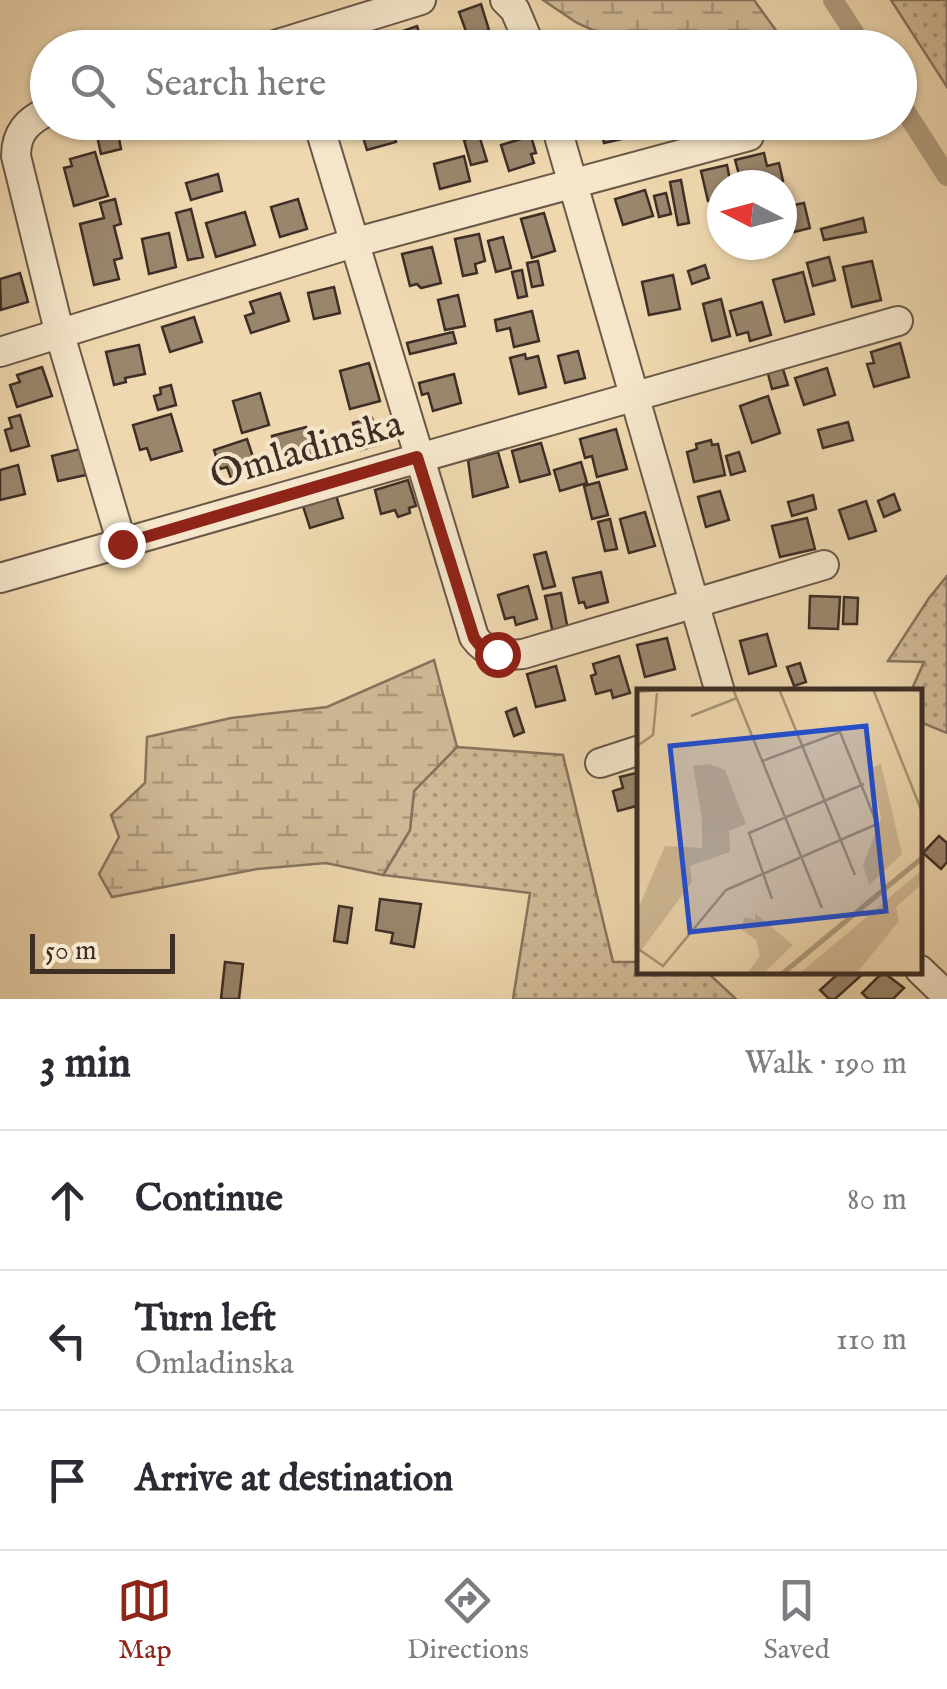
<!DOCTYPE html>
<meta charset="utf-8">
<style>
body{margin:0;font-family:"IM FELL English",serif;background:#f2f2f3;color:#2b2b33}
.compass{position:absolute;left:707px;top:170px;width:90px;height:90px;border-radius:50%;background:#fff;box-shadow:0 2px 8px #0004;rotate:276deg}
.scale{position:absolute;left:30px;bottom:25px;width:145px;box-sizing:border-box;padding-left:10px;border:5px solid #3d2e26;border-top:0;font-size:28px;line-height:35px;white-space:nowrap;color:#3d2e26;-webkit-text-stroke:8px #f5e6cb;paint-order:stroke}
.stop{position:absolute;width:30px;height:30px;margin:-22px;border:8px solid #8f2418;border-radius:50%;background:#fff}
.stop.end{background:#8f2418;border-color:#fff;box-shadow:0 2px 10px #0008}
.list{margin:0;padding:0;list-style:none}
h2{display:flex;justify-content:space-between;align-items:center;height:130px;margin:0;padding:0 40px;font-size:42px}
h2 small{font-size:32px;font-weight:400;color:#7c7c81}
.list li{display:grid;grid-template-columns:65px 1fr auto;gap:30px;align-items:center;box-sizing:border-box;height:140px;padding:0 40px;border-top:2px solid #e1e1e2}
.list b{display:block;font-size:38px;white-space:nowrap}
.list p{margin:0;font-size:32px;white-space:nowrap;color:#7c7c81}
.list em{font-size:32px;font-style:normal;color:#7c7c81}
.icon{flex:none;width:55px;height:55px;fill:none;stroke:currentColor;stroke-width:2;stroke-linecap:round;stroke-linejoin:round}
.map{position:relative;flex:none;width:947px;height:999px;overflow:hidden}
.search{position:absolute;background:#fff;box-shadow:0 2px 8px #0004;left:30px;right:30px;top:30px;height:110px;display:flex;align-items:center;gap:25px;box-sizing:border-box;padding:0 35px;border-radius:55px;color:#7c7c81;font-size:38px}
.sheet{height:550px;background:#fff}
nav{display:flex;justify-content:space-around;align-items:center;box-sizing:border-box;height:140px;border-top:2px solid #e1e1e2;background:#fff;font-size:28px;color:#7c7c81}
nav a{display:grid;justify-items:center;gap:5px}
nav .on{color:#8f2418}
.map>svg:first-child{display:block}
.grass{fill:url(#grass-dots);stroke:#87745f;stroke-width:2.5}
.wetland{fill:url(#wetland-marsh);stroke:#87745f;stroke-width:2.5}
.lines{fill:none;stroke-linecap:round;stroke-linejoin:round}
.canal{stroke:#b29e80;stroke-width:20}
.building{fill:#9a866d;stroke:#3d2e26;stroke-width:2.5}
.minor-casing{stroke:#6a5848;stroke-width:32}
.minor{stroke:#f5e6cb;stroke-width:28}
.route{stroke:#8f2418;stroke-width:12}
.labels{text-anchor:middle;stroke-width:8;stroke-linejoin:round;paint-order:stroke}
.street-label{font-size:40px;fill:#3d2e26;stroke:#f5e6cb}
.inset-river{fill:none;stroke:#b29e80;stroke-width:5}
.inset-road{fill:none;stroke:#a89478;stroke-width:2.5}
.view{fill:#1d4ed8;fill-opacity:0.15;stroke:#1d4ed8;stroke-width:5}
.inset-edge{fill:none;stroke:#3d2e26;stroke-width:5}
</style>
<div class="map">
<svg width="947" height="999" viewBox="0 0 947 999">
<defs>
<pattern id="grass-dots" width="8" height="8" patternUnits="userSpaceOnUse" patternTransform="scale(2.5)"><rect width="8" height="8" fill="#d1bb98"/><path d="M2 2h.1M6 6h.1" fill="none" stroke="#ab987c" stroke-width="1.8" stroke-linecap="round"/></pattern>
<pattern id="wetland-marsh" width="20" height="14" patternUnits="userSpaceOnUse" patternTransform="scale(2.5)"><rect width="20" height="14" fill="#d1bb98"/><path d="M1 5h8M5 5V1M11 12h8M15 12V8" fill="none" stroke="#ab987c"/></pattern>
</defs>
<rect width="100%" height="100%" fill="#efd8af"/>
<filter id="stains"><feTurbulence type="fractalNoise" baseFrequency=".002" numOctaves="4"/><feColorMatrix values="0 0 0 0 .2 0 0 0 0 .09 0 0 0 0 .02 0 0 0 .5 -.17"/></filter>
<radialGradient id="worn" r=".72"><stop offset=".6" stop-color="#630" stop-opacity="0"/><stop offset="1" stop-color="#630" stop-opacity=".3"/></radialGradient>
<!-- grass -->
<g class="grass">
<path d="M891,0H947V87Z"/>
<path d="M947,576V733L920,722V692L911,691L924,662L888,661L929,598Z"/>
<path d="M457,747L563,755L613,962H639L640,972H707L736,999H513L530,893L383,875L410,830L414,791Z"/>
</g>
<!-- wetland -->
<g class="wetland">
<path d="M543,0H754L788,47H630L577,23Z"/>
<path d="M434,660L457,747L414,791L410,830L383,875L326,863L257,869L112,897L99,874L119,837L111,815L145,783L147,737L231,718L327,707Z"/>
</g>
<g class="lines">
<!-- canal -->
<g class="canal">
<path d="M833,0L864,48"/>
<path d="M900,103L947,176"/>
</g>
</g>
<!-- building -->
<g class="building">
<path d="M481,4L489,30L468,37L459,12Z"/>
<path d="M417,26L424,48H401L397,33Z"/>
<path d="M591,36L594,48H560L559,43Z"/>
<path d="M94,122H116L121,149L101,154Z"/>
<path d="M126,122H156L158,129L130,137Z"/>
<path d="M599,122H641L644,134L604,143Z"/>
<path d="M391,126L396,142L367,150L362,134Z"/>
<path d="M479,135L487,161L471,165L464,140Z"/>
<path d="M531,136L536,153L531,154L534,163L509,171L501,145Z"/>
<path d="M95,152L108,196L74,206L64,168L72,166L70,159Z"/>
<path d="M764,153L767,166L779,163L783,181L766,185H742L735,160Z"/>
<path d="M464,156L470,181L440,189L434,164Z"/>
<path d="M727,165L731,185H722V198L708,201L701,171Z"/>
<path d="M218,174L222,191L191,200L186,183Z"/>
<path d="M681,180L689,223L678,225L670,182Z"/>
<path d="M645,190L653,216L623,225L615,199Z"/>
<path d="M666,193L671,214L659,217L654,196Z"/>
<path d="M115,199L121,224L114,226L122,258L114,260L119,279L94,285L80,224L104,218L100,203Z"/>
<path d="M298,199L307,229L280,237L271,207Z"/>
<path d="M804,203L810,228L790,233L787,219L792,217L789,206Z"/>
<path d="M191,209L203,257L188,260L176,213Z"/>
<path d="M245,212L255,245L216,257L206,223Z"/>
<path d="M544,213L555,251L532,258L521,219Z"/>
<path d="M863,218L866,232L824,240L821,229Z"/>
<path d="M169,233L176,267L149,274L142,239Z"/>
<path d="M479,234L485,261L475,264L477,273L463,276L455,239Z"/>
<path d="M503,237L511,268L496,272L488,241Z"/>
<path d="M432,247L441,283L421,288L417,284L410,286L402,254Z"/>
<path d="M829,257L835,280L813,286L807,263Z"/>
<path d="M538,261L543,285L532,287L527,263Z"/>
<path d="M872,261L881,300L852,307L843,267Z"/>
<path d="M705,265L709,278L692,284L688,271Z"/>
<path d="M522,270L527,296L518,298L512,272Z"/>
<path d="M803,272L814,314L785,322L773,280Z"/>
<path d="M20,273L28,302L1,310L0,279Z"/>
<path d="M673,275L680,309L649,315L642,282Z"/>
<path d="M334,287L340,313L314,319L308,293Z"/>
<path d="M280,293L289,321L251,333L245,316L254,313L250,302Z"/>
<path d="M458,295L465,326L445,330L438,300Z"/>
<path d="M721,299L730,336L712,341L703,304Z"/>
<path d="M762,302L771,335L750,341L748,332L737,335L730,311Z"/>
<path d="M532,311L539,341L514,347L510,328L497,331L495,320Z"/>
<path d="M194,317L202,342L170,352L162,327Z"/>
<path d="M453,332L456,343L410,354L407,343Z"/>
<path d="M900,343L909,377L874,387L867,364L874,363L871,352Z"/>
<path d="M139,345L145,374L125,378L126,382L114,385L106,352Z"/>
<path d="M578,351L585,378L565,383L558,356Z"/>
<path d="M525,354L526,359L538,356L546,387L519,394L510,358Z"/>
<path d="M369,363L380,401L350,409L340,371Z"/>
<path d="M782,366L788,385L772,389L767,370Z"/>
<path d="M42,367L52,396L17,407L10,385L20,382L17,375Z"/>
<path d="M827,368L835,395L804,405L795,378Z"/>
<path d="M454,374L461,403L433,411L428,393L422,395L419,383Z"/>
<path d="M171,385L176,405L158,410L154,396L161,394L160,388Z"/>
<path d="M260,393L269,425L242,433L233,401Z"/>
<path d="M768,396L780,433L752,443L740,406Z"/>
<path d="M171,414L182,451L151,460L147,448L140,450L133,425Z"/>
<path d="M20,415L29,446L11,451L5,430L12,428L9,418Z"/>
<path d="M372,418L380,444L361,450L353,423Z"/>
<path d="M848,422L853,440L823,448L818,430Z"/>
<path d="M306,427L313,454L279,463L272,436Z"/>
<path d="M616,429L627,469L597,477L592,456L585,458L580,439Z"/>
<path d="M247,439L257,469L231,478L227,467L220,469L214,450Z"/>
<path d="M711,440L712,445L718,444L725,475L694,482L687,452L697,449L696,444Z"/>
<path d="M541,443L550,474L520,482L512,451Z"/>
<path d="M80,449L86,475L58,481L52,456Z"/>
<path d="M498,452L508,487L473,497L468,460Z"/>
<path d="M739,452L745,471L731,475L726,456Z"/>
<path d="M581,462L587,483L560,491L554,470Z"/>
<path d="M18,465L25,494L0,500V470Z"/>
<path d="M408,480L416,506L409,508L410,513L398,517L395,510L381,514L375,490Z"/>
<path d="M599,482L608,515L592,519L584,486Z"/>
<path d="M720,491L729,520L706,527L698,497Z"/>
<path d="M335,492L343,518L310,528L302,503Z"/>
<path d="M894,494L900,510L884,517L878,501Z"/>
<path d="M813,495L816,509L792,516L788,502Z"/>
<path d="M866,501L876,531L849,539L839,510Z"/>
<path d="M645,512L655,546L629,553L620,519Z"/>
<path d="M807,518L815,549L780,557L772,526Z"/>
<path d="M610,519L617,549L605,551L598,522Z"/>
<path d="M546,552L555,586L543,589L534,555Z"/>
<path d="M601,572L608,602L586,608L584,602L579,603L573,578Z"/>
<path d="M528,586L537,619L516,625L514,617L505,619L498,595Z"/>
<path d="M561,593L568,630L553,633L545,596Z"/>
<path d="M810,596L840,597L838,629L809,628Z"/>
<path d="M844,597L858,598L857,624H843Z"/>
<path d="M767,634L776,666L749,674L740,641Z"/>
<path d="M667,638L675,669L645,677L637,645Z"/>
<path d="M619,656L630,693L613,698L611,690L596,694L591,676L596,674L593,664Z"/>
<path d="M800,663L806,682L794,686L787,667Z"/>
<path d="M556,666L565,700L536,707L527,674Z"/>
<path d="M516,708L524,732L514,736L506,712Z"/>
<path d="M640,772V805L618,811L613,791L623,788L620,777Z"/>
<path d="M939,836L947,843V862L941,869L923,853Z"/>
<path d="M380,899L421,904L414,947L391,943L393,933L376,930Z"/>
<path d="M339,906L352,908L347,943L334,941Z"/>
<path d="M225,962L243,964L239,999H221Z"/>
<path d="M840,972H865L835,999H829L820,990Z"/>
<path d="M883,972L904,988L893,999H868L862,993Z"/>
</g>
<g class="lines">
<defs>
<g id="minor">
<path d="M505,0L515,10L531,48"/>
<path d="M265,48L421,0"/>
<path d="M48,111C27,121 16,133 16,156L60,335L122,544"/>
<path d="M318,122L474,637C487,655 503,656 523,654L824,565"/>
<path d="M555,122L720,692"/>
<path d="M0,352L353,243L749,136"/>
<path d="M0,578L898,321"/>
<path d="M600,763L640,750"/>
<path d="M920,970L947,996"/>
</g>
</defs>
<!-- minor casing -->
<use href="#minor" class="minor-casing"/>
<!-- minor -->
<use href="#minor" class="minor"/>
</g>
<g class="lines">
<!-- route -->
<path class="route" d="M122,544L417,457L474,638L481,647L497,654"/>
</g>
<g class="labels">
<!-- street labels -->
<g class="street-label">
<text transform="translate(306 448) rotate(-16)" y="14">Omladinska</text>
</g>
</g>
<!-- overview -->
<g transform="translate(637 689)">
<rect width="285" height="285" fill="#efd8af"/>
<path d="M65,130L92,142L93,163L53,177L55,193L0,267V222L28,157L65,159ZM285,181V195L259,218L262,232L219,285H162ZM118,224L156,256L126,285H110L123,267L119,251L104,240L108,228L118,231Z" fill="#d1bb98"/>
<path d="M72,75L88,81L109,135L92,142L65,130L56,77ZM244,75L265,165L232,196L226,176L244,129L233,79Z" fill="#d1bb98"/>
<path class="inset-river" d="M145,285L285,169"/>
<path class="inset-road" d="M96,0L185,219M142,0L218,186M236,0L285,123M0,3L32,0M54,27L100,9M0,57L16,46L20,4M135,210L112,144L227,95M0,259L26,277L89,201L240,135L203,43L125,72"/>
<path class="view" d="M229,37L249,222L53,243L33,57Z"/>
<rect width="285" height="285" class="inset-edge"/>
</g>
<rect width="100%" height="100%" filter="url(#stains)"/>
<rect width="100%" height="100%" fill="url(#worn)"/>
</svg>
<svg class="compass" viewBox="-18 -18 36 36"><path d="M0-13l5 13h-10z" fill="#e53935"/><path d="M0 13l5-13h-10z" fill="#7c7c81"/></svg>
<div class="scale">50 m</div>
<div class="stop" style="left:497px;top:654px"></div>
<div class="stop end" style="left:122px;top:544px"></div>
<div class="search"><svg class="icon" aria-label="search" viewBox="0 0 24 24"><circle cx="10" cy="10" r="6"/><path d="M15 15l6 6"/></svg>Search here</div>
</div>
<section class="sheet">
<h2>3 min<small>Walk · 190 m</small></h2>
<ul class="list">
<li><svg class="icon" aria-label="ahead" viewBox="0 0 24 24"><path d="M12 20V5M6 11l6-6 6 6"/></svg><div><b>Continue</b></div><em>80 m</em></li>
<li><svg class="icon" aria-label="left" viewBox="0 0 24 24"><path d="M17 20v-9H6M10 6l-5 5 5 5"/></svg><div><b>Turn left</b><p>Omladinska</p></div><em>110 m</em></li>
<li><svg class="icon" aria-label="arrive" viewBox="0 0 24 24"><path d="M6 21V4h12l-3 4 3 4H6"/></svg><div><b>Arrive at destination</b></div></li>
</ul>
</section>
<nav>
<a class="on"><svg class="icon" aria-label="map" viewBox="0 0 24 24"><path d="M3 6l6-2 6 2 6-2v14l-6 2-6-2-6 2zM9 4v14M15 6v14"/></svg>Map</a>
<a><svg class="icon" aria-label="directions" viewBox="0 0 24 24"><path d="M12 3l9 9-9 9-9-9zM9 14v-3h6M13 9l2 2-2 2"/></svg>Directions</a>
<a><svg class="icon" aria-label="saved" viewBox="0 0 24 24"><path d="M7 4h10v16l-5-4-5 4z"/></svg>Saved</a>
</nav>
